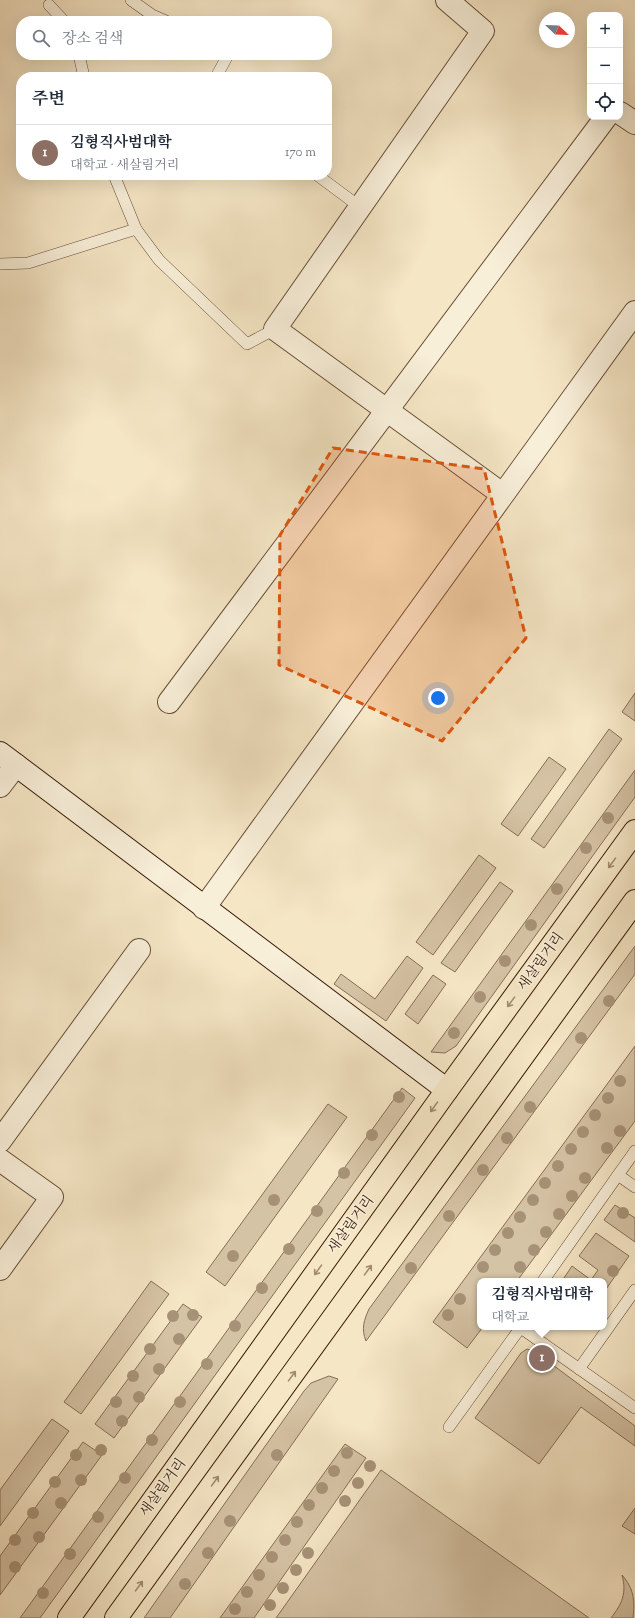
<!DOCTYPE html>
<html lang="ko">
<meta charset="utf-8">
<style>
body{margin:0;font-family:"Sorts Mill Goudy","Noto Serif KR",serif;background:#f2f2f3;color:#1f2937}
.controls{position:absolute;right:12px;top:12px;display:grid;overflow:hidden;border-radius:8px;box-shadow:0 4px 16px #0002}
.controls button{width:36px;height:36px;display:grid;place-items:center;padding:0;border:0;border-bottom:1px solid #e0e1e3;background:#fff;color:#1f2937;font:20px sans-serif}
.compass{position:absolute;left:539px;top:12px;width:36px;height:36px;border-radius:50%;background:#fff;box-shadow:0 4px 16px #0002;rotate:113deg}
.you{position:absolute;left:438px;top:698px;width:14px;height:14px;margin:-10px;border:3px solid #fff;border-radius:50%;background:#1a73e8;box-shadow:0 0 0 6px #1a73e833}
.badge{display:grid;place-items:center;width:26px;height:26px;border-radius:50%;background:#111827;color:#fff;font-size:13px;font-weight:700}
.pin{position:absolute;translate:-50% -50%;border:2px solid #fff;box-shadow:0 1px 4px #0006}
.popup{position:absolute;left:477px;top:1278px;width:130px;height:52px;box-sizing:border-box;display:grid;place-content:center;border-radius:8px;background:#fff;filter:drop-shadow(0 1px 3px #0005);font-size:13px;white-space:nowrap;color:#747a83}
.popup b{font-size:15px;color:#1f2937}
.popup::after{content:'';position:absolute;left:50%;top:100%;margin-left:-8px;border:8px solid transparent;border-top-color:#fff}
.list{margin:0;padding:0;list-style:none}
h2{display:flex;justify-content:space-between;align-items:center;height:52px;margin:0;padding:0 16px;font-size:17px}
h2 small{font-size:13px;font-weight:400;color:#747a83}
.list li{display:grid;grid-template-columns:26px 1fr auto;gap:12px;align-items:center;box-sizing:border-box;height:56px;padding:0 16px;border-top:1px solid #e0e1e3}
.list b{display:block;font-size:15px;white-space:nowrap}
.list p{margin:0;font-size:13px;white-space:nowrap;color:#747a83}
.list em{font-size:13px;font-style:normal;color:#747a83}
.icon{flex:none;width:22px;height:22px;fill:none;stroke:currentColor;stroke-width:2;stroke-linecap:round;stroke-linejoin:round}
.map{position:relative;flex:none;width:635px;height:1618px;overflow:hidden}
.search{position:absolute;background:#fff;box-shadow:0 4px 16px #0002;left:16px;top:16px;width:316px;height:44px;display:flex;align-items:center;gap:10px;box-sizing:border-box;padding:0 14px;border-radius:16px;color:#747a83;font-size:15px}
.panel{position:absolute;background:#fff;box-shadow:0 4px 16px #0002;left:16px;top:72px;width:316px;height:108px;border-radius:16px}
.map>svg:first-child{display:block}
.green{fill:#d5c3a5;stroke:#886e57}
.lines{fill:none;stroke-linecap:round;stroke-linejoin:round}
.lane-casing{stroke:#694d38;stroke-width:12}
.street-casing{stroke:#694d38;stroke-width:24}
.secondary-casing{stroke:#3a1a09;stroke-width:24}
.primary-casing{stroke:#3a1a09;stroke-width:24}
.lane{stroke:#f8efd9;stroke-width:11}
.street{stroke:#f8efd9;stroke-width:22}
.secondary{stroke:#f8efd9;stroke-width:22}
.primary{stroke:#f5e6c5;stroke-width:22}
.tree{fill:#a79277}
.oneway{stroke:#a18a70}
.marked{fill:#df560c;fill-opacity:0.2;stroke:#df560c;stroke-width:3;stroke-dasharray:8 5;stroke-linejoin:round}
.labels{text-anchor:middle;stroke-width:3;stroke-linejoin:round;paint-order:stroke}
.street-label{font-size:14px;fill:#3a1a09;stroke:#f8efd9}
</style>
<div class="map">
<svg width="635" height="1618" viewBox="0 0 635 1618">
<rect width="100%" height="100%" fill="#f5e6c5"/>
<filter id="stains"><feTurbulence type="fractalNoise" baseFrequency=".005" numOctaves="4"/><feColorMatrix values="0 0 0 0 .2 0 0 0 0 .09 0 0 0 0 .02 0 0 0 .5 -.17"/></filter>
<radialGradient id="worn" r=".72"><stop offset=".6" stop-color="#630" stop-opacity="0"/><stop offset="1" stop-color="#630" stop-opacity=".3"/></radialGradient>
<!-- green -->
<g class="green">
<path d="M635,693V721L622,712Z"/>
<path d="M609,729L622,739L544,848L531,839Z"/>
<path d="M549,757L566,769L518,836L501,824Z"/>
<path d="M635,770V797L456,1046L445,1053L431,1052Z"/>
<path d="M479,855L496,868L433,955L416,942Z"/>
<path d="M500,882L513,891L455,972L441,963Z"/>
<path d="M635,946V974L366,1341C361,1329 364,1320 369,1309Z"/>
<path d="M407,956L423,968L386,1021L334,984L341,974L375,999Z"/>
<path d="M433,975L446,984L418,1024L405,1014Z"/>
<path d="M635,1046V1121L517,1281H480V1327H483L467,1348L433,1322Z"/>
<path d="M402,1088L415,1098L40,1618H20Z"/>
<path d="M328,1104L347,1117L225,1286L206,1272Z"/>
<path d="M615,1205L635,1218V1242L604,1220Z"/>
<path d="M596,1233L629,1256L604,1292V1281H562L572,1266L591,1280L598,1270L579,1256Z"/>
<path d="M151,1281L169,1294L81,1414L64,1402Z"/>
<path d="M183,1304L202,1317L114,1438L95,1424Z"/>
<path d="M527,1349L534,1351L635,1426V1446L581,1407L539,1464L475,1418L521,1353Z"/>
<path d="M329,1376L338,1379L170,1618H144L304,1391L311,1383Z"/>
<path d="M52,1419L69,1431L0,1526V1490Z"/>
<path d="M83,1442L102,1455L0,1595V1556Z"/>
<path d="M345,1444L366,1458L254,1618H220Z"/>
<path d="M381,1470L589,1618H276Z"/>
<path d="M635,1508V1534L622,1526Z"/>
<path d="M622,1575C634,1589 635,1600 633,1618H611C622,1604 627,1593 622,1575Z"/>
</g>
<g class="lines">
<defs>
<g id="lane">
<path d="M131,0L152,15L166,21"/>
<path d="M49,5L64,21"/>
<path d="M79,55L84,77"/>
<path d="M216,77L228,55"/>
<path d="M114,175L136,229L159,260L247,344L275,329"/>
<path d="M317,175L360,207"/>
<path d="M0,264L28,263L136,229"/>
<path d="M618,1175L635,1187"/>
<path d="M543,1281L635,1151"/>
<path d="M521,1328L635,1408"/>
<path d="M579,1369L635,1290"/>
<path d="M449,1427L521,1327"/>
</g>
<g id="street">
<path d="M447,0L483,31L275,329L502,494"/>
<path d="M620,113L635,123"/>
<path d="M169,702L606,117"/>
<path d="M0,786L16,765"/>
<path d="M204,908L635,312"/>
<path d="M0,1141L139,950"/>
<path d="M0,1160L52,1197L0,1269"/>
</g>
<path id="secondary" d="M0,753L447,1090"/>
<g id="primary">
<path d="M69,1618L447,1090L635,831"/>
<path d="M116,1618L635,901"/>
</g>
</defs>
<!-- lane casing -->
<use href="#lane" class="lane-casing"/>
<!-- street casing -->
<use href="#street" class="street-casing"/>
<!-- secondary casing -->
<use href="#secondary" class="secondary-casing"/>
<!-- primary casing -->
<use href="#primary" class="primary-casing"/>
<!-- lane -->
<use href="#lane" class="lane"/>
<!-- street -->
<use href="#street" class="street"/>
<!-- secondary -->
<use href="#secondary" class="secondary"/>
<!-- primary -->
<use href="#primary" class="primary"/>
</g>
<!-- trees -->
<g class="tree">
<circle cx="608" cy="818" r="6"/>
<circle cx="586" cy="848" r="6"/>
<circle cx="557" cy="889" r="6"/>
<circle cx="531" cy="925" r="6"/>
<circle cx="505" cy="961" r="6"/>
<circle cx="480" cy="997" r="6"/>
<circle cx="609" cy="1001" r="6"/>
<circle cx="454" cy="1033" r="6"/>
<circle cx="581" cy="1038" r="6"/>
<circle cx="620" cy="1081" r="6"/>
<circle cx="399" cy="1097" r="6"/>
<circle cx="608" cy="1098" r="6"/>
<circle cx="530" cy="1107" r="6"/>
<circle cx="595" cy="1115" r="6"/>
<circle cx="620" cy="1131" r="6"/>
<circle cx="583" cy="1132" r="6"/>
<circle cx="372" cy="1135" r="6"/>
<circle cx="507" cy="1138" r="6"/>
<circle cx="607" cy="1148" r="6"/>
<circle cx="571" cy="1149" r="6"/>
<circle cx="558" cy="1166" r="6"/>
<circle cx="483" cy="1170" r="6"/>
<circle cx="344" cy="1173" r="6"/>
<circle cx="585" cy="1178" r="6"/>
<circle cx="545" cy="1183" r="6"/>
<circle cx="572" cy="1196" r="6"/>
<circle cx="274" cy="1200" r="6"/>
<circle cx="533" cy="1200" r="6"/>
<circle cx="317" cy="1211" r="6"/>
<circle cx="623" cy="1213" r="6"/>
<circle cx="559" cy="1214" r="6"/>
<circle cx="449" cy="1216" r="6"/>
<circle cx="520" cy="1217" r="6"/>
<circle cx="546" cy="1232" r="6"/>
<circle cx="508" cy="1233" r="6"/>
<circle cx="289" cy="1249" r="6"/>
<circle cx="495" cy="1250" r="6"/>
<circle cx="534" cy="1250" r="6"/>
<circle cx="233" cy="1256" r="6"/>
<circle cx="483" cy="1267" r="6"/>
<circle cx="520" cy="1267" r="6"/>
<circle cx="411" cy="1268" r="6"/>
<circle cx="613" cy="1271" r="6"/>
<circle cx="262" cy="1288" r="6"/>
<circle cx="460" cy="1299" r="6"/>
<circle cx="193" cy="1315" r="6"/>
<circle cx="448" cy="1315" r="6"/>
<circle cx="173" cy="1316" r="6"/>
<circle cx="235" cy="1326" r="6"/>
<circle cx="179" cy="1339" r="6"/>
<circle cx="150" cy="1349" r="6"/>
<circle cx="207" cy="1364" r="6"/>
<circle cx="159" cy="1369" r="6"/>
<circle cx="133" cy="1376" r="6"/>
<circle cx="139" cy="1397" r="6"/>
<circle cx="116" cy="1402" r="6"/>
<circle cx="180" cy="1402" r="6"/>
<circle cx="122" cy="1421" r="6"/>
<circle cx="152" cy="1440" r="6"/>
<circle cx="101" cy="1450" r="6"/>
<circle cx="347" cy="1453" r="6"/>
<circle cx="76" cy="1455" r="6"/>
<circle cx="277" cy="1455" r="6"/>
<circle cx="370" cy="1466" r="6"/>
<circle cx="334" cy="1471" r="6"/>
<circle cx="125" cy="1478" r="6"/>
<circle cx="81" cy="1480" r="6"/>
<circle cx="55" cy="1482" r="6"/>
<circle cx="358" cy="1483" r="6"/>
<circle cx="322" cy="1488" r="6"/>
<circle cx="345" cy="1501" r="6"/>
<circle cx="61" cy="1503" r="6"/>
<circle cx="309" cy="1505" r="6"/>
<circle cx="33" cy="1513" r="6"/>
<circle cx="98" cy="1517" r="6"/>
<circle cx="230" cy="1521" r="6"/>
<circle cx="297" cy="1522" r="6"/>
<circle cx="39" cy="1537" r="6"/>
<circle cx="15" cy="1540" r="6"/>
<circle cx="285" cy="1540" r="6"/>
<circle cx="208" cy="1553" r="6"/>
<circle cx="308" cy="1553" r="6"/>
<circle cx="70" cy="1554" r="6"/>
<circle cx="272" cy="1557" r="6"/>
<circle cx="15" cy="1567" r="6"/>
<circle cx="296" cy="1570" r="6"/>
<circle cx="259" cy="1575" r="6"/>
<circle cx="185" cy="1584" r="6"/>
<circle cx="283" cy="1588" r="6"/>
<circle cx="247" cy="1592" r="6"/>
<circle cx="43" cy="1593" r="6"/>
<circle cx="270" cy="1605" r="6"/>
<circle cx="235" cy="1609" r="6"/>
</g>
<!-- one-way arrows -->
<defs><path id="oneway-shaft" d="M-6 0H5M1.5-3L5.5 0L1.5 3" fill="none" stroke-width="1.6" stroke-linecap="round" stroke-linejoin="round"/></defs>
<g class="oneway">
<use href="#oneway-shaft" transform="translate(612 863) rotate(126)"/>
<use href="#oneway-shaft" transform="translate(511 1002) rotate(126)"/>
<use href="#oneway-shaft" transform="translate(434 1107) rotate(126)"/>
<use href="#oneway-shaft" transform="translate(318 1270) rotate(126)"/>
<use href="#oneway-shaft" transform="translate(368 1270) rotate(-54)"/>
<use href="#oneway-shaft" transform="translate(292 1376) rotate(-54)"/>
<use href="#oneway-shaft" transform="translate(215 1481) rotate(-54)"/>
<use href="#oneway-shaft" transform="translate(139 1586) rotate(-54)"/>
</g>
<!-- marked area -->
<path class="marked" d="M333,448L484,469L526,638L442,741L279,665L280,535Z"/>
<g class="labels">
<!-- street labels -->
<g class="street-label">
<text transform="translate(540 961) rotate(-54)" y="5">새살림거리</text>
<text transform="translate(350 1224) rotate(-54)" y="5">새살림거리</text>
<text transform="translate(162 1487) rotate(-54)" y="5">새살림거리</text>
</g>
</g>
<rect width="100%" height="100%" filter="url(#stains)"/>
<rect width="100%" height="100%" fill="url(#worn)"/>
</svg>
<div class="controls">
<button>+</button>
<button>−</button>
<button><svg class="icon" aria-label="locate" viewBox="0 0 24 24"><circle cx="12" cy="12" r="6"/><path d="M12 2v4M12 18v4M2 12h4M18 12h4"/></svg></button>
</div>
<svg class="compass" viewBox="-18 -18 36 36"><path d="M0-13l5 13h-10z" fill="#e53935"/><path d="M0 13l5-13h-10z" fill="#747a83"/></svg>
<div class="you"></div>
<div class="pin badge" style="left:542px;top:1358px;background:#8d6e63">1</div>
<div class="popup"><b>김형직사범대학</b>대학교</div>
<div class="search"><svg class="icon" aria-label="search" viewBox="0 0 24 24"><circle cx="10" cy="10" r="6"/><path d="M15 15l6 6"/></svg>장소 검색</div>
<section class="panel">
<h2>주변<small></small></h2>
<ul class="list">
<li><span class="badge" style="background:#8d6e63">1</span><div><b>김형직사범대학</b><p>대학교 · 새살림거리</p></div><em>170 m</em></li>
</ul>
</section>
</div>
